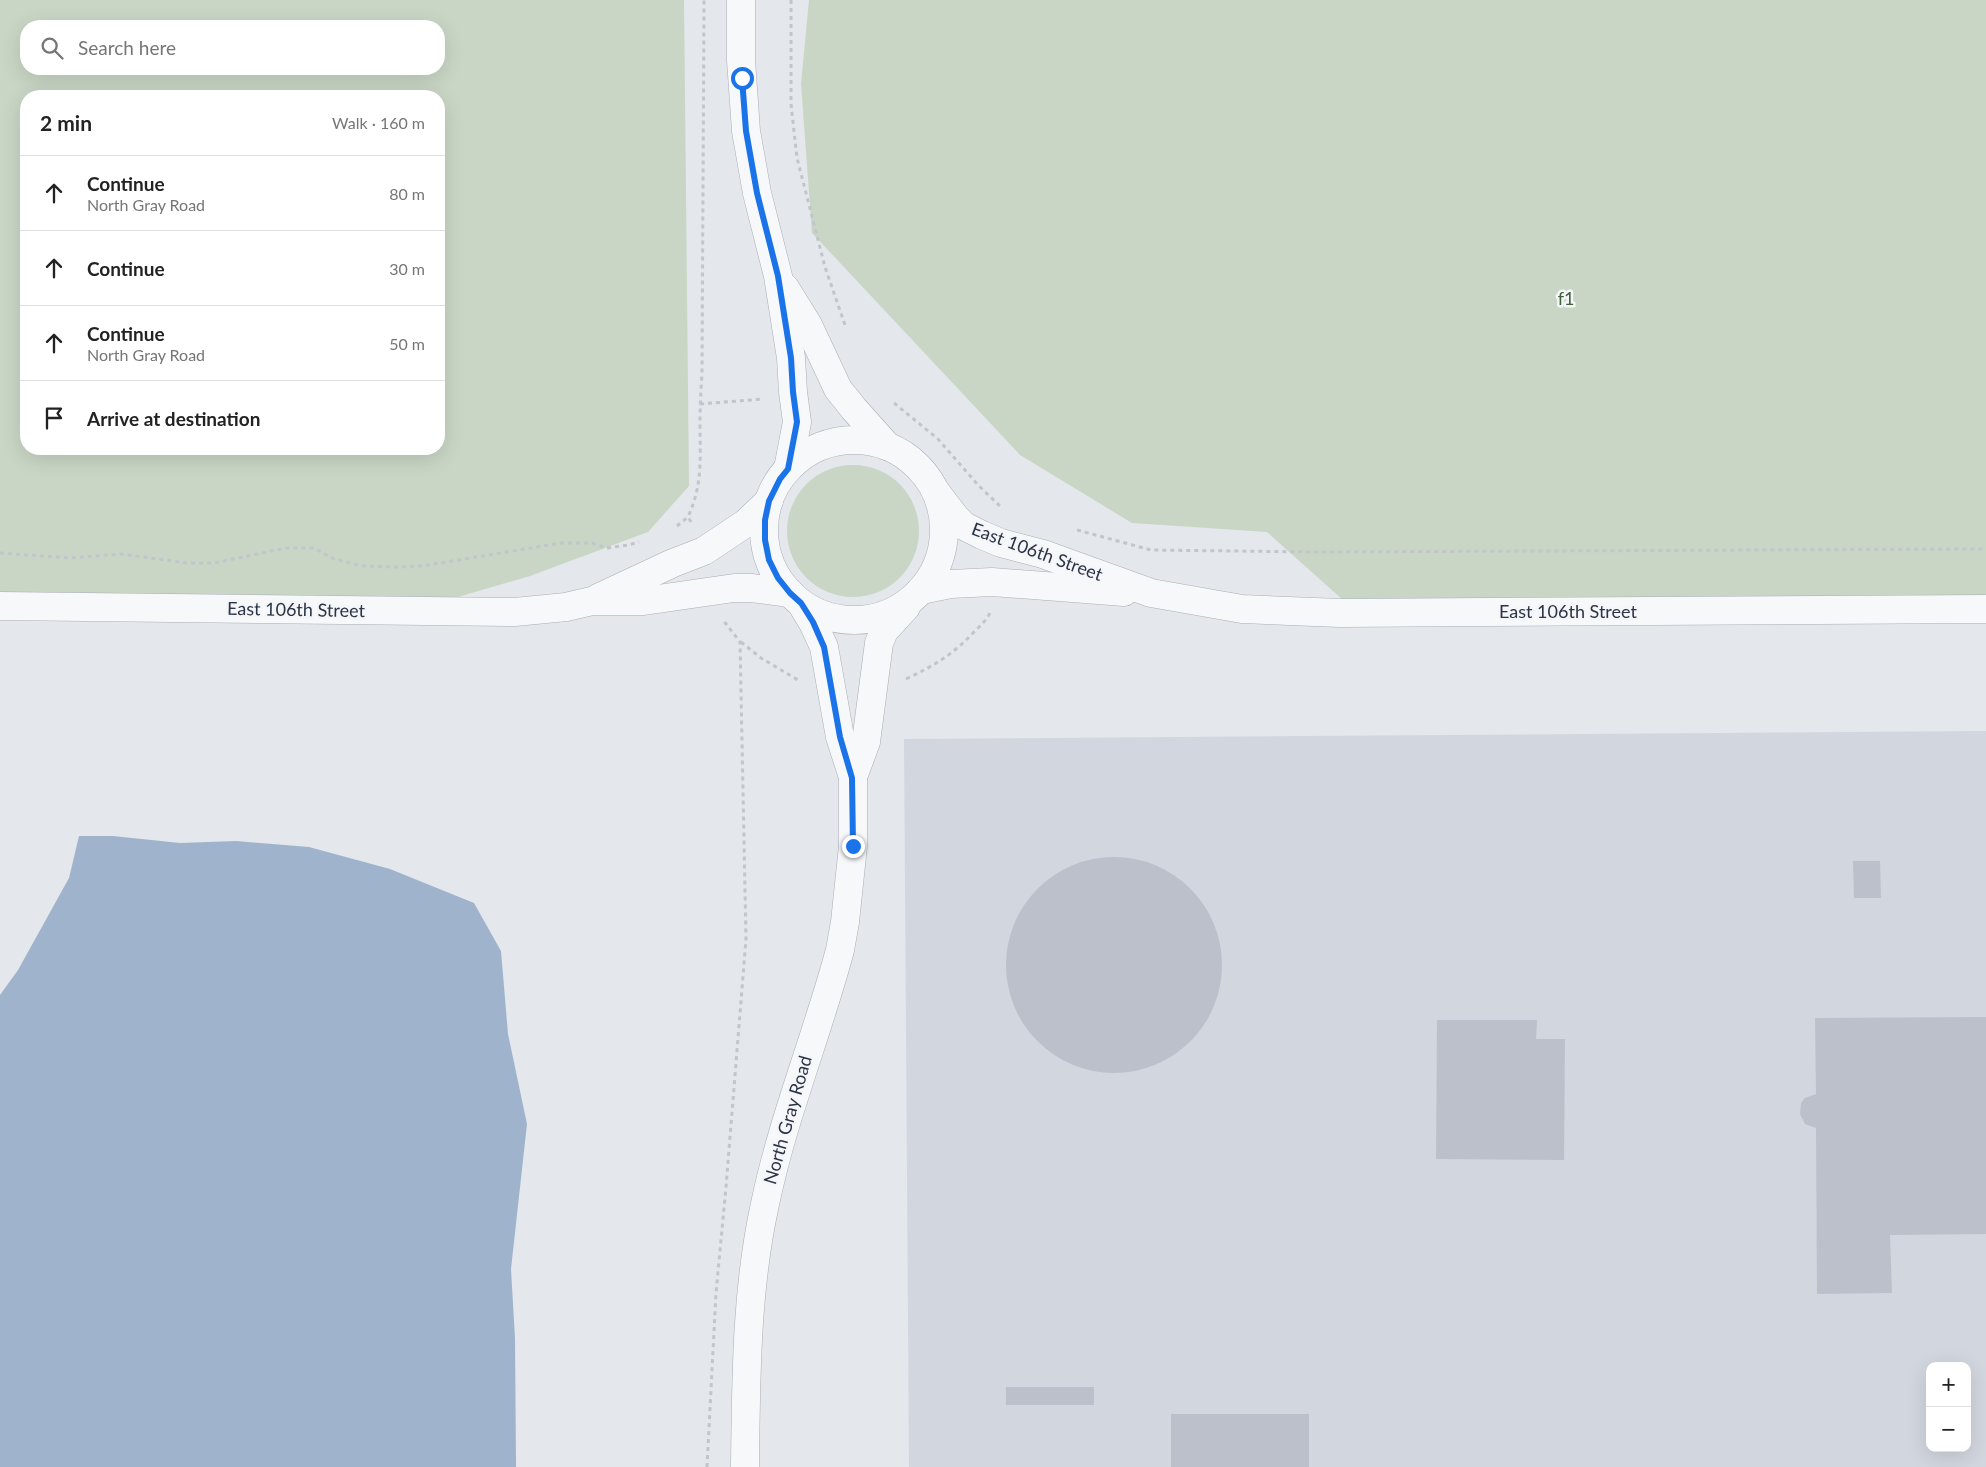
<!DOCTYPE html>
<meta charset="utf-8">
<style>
body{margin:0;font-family:Lato,sans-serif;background:#f2f2f2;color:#222}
.controls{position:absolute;right:15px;bottom:15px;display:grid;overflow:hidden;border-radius:10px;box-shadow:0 5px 20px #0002}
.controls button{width:45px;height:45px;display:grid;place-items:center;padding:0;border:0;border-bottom:1px solid #e0e0e0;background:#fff;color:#222;font:25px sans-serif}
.stop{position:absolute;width:15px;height:15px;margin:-11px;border:4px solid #1a73e8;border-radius:50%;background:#fff}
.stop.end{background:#1a73e8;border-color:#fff;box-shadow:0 1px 5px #0008}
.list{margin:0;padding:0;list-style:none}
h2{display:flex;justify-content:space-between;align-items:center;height:65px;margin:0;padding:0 20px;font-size:21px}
h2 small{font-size:16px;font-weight:400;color:#767676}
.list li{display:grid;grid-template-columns:32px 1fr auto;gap:15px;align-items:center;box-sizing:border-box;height:75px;padding:0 20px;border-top:1px solid #e0e0e0}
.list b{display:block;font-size:19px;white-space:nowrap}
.list p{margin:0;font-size:16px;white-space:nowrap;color:#767676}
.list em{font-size:16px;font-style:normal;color:#767676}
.icon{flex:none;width:28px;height:28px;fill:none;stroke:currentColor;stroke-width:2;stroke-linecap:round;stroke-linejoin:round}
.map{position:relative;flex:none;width:1986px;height:1467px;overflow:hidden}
.search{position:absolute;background:#fff;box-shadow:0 5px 20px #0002;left:20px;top:20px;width:425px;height:55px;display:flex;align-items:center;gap:12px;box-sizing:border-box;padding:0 18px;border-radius:20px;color:#767676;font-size:19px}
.panel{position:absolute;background:#fff;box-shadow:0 5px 20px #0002;left:20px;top:90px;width:425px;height:365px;border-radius:20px}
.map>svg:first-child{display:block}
.built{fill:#d2d6de;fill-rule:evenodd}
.green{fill:#c9d6c5;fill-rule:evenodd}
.water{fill:#9fb4cc}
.building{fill:#bbc0ca}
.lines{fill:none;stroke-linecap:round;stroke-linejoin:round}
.minor-casing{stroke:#a9aeb7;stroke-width:29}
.path{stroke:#c2c5cb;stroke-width:3;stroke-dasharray:4 4;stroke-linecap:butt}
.minor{stroke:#f7f8fa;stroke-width:28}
.route{stroke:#1a73e8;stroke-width:6}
.labels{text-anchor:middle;stroke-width:5;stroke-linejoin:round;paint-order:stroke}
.park-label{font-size:18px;fill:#3f6138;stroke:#f4f6f9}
.street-label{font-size:18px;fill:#2b3445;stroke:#f4f6f9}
</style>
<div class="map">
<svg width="1986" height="1467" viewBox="0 0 1986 1467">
<rect width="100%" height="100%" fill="#e4e7ec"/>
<!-- built -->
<path class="built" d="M1986,731V1467H909L904,739ZM1930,1366H1967V1448H1930Z"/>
<!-- green -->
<g class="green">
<path d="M0,0H684L689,486L648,532L530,576L434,604L0,593ZM26,26H439V69H26ZM26,96H439V449H26Z"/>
<path d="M809,0H1986V600H1343L1267,532L1132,523L1020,455L812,233L801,84Z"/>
<circle cx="853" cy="531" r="66"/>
</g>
<!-- water -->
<path class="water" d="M79,836H113L180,843L236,841L309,847L390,869L474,903L501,951L508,1034L527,1124L511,1269L515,1338L516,1467H0V995L18,970L69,878Z"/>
<!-- building -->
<g class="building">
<circle cx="1114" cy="965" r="108"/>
<path d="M1853,861H1880L1881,898H1854Z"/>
<path d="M1986,1017V1234L1890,1235L1892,1293L1817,1294L1816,1128L1805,1124L1800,1114L1801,1103L1805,1098L1816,1094L1815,1018Z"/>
<path d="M1437,1020H1537L1536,1039H1565L1564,1160L1436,1159Z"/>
<rect x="1006" y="1387" width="88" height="18"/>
<rect x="1171" y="1414" width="138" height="53"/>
</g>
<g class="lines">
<defs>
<g id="minor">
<path d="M741,0V60L746,131L757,193L778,276L791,358L793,392L797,422L788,469"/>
<path d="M785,288L808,325L838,389L854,409L887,446"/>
<circle cx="854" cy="530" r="90"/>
<path d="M936,492L956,518L964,526L982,535L1001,543L1043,554L1151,593L1242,609L1340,613L1986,609"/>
<path d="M921,590L951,584L992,582L1124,592"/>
<path d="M598,598L673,563L704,551L746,523L769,501"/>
<path d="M0,606L515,612L566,607L592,601H644L734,588H751L790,593"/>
<path d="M853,777L866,742L879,643L884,631L906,607"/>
<path d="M745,1467C746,1379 746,1290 765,1204C783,1117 817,1036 840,950L845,922L853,846V777L840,737L824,647L813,623L801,603"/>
</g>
</defs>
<!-- minor casing -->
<use href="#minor" class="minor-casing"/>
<!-- path -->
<g class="path">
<path d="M791,0V104L797,158L825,267L845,325"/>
<path d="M894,403L938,439L978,485L1002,508"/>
<path d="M700,404L763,399"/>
<path d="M691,522L688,517C703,484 700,458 700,423C700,406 701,390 702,373L704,0"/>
<path d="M677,526L688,517"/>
<path d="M1077,530L1151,550L1315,552L1986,549"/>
<path d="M0,553L70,558L121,554L187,563H214L286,548H314L334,559L363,566L397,567L422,566L561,543H592L607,548L628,545L639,542"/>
<path d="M741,642L761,658L798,680"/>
<path d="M906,679C933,666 951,656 972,634C979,627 986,621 990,613"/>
<path d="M707,1467L716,1293L726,1187L746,939L740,642L723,620"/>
</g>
<!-- minor -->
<use href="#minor" class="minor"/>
</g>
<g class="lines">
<!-- route -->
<path class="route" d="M742,78L746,131L757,193L778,276L791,358L793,392L797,422L788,469L780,479L769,501L765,520V540L769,560L778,578L790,593L801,603L813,622L824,647L840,737L852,778L853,846"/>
</g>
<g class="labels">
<!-- park labels -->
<g class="park-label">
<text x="1566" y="305">f1</text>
</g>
<!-- street labels -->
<g class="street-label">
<text transform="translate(1037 552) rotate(20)" y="6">East 106th Street</text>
<text transform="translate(296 610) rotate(1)" y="6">East 106th Street</text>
<text x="1568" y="618">East 106th Street</text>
<text transform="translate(788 1120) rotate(-74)" y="6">North Gray Road</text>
</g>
</g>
</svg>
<div class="controls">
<button>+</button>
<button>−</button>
</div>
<div class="stop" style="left:742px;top:78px"></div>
<div class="stop end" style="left:853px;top:846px"></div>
<div class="search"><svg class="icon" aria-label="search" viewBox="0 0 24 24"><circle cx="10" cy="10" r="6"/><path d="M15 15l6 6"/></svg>Search here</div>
<section class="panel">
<h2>2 min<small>Walk · 160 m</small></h2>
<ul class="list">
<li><svg class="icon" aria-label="ahead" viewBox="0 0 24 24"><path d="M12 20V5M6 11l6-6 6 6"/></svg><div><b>Continue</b><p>North Gray Road</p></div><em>80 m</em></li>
<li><svg class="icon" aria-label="ahead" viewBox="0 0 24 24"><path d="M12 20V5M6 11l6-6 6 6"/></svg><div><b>Continue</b></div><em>30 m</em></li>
<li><svg class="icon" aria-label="ahead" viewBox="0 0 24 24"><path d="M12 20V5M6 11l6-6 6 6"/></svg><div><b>Continue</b><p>North Gray Road</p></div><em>50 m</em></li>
<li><svg class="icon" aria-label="arrive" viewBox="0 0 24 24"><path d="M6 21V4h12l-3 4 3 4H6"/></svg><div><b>Arrive at destination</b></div></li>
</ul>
</section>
</div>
